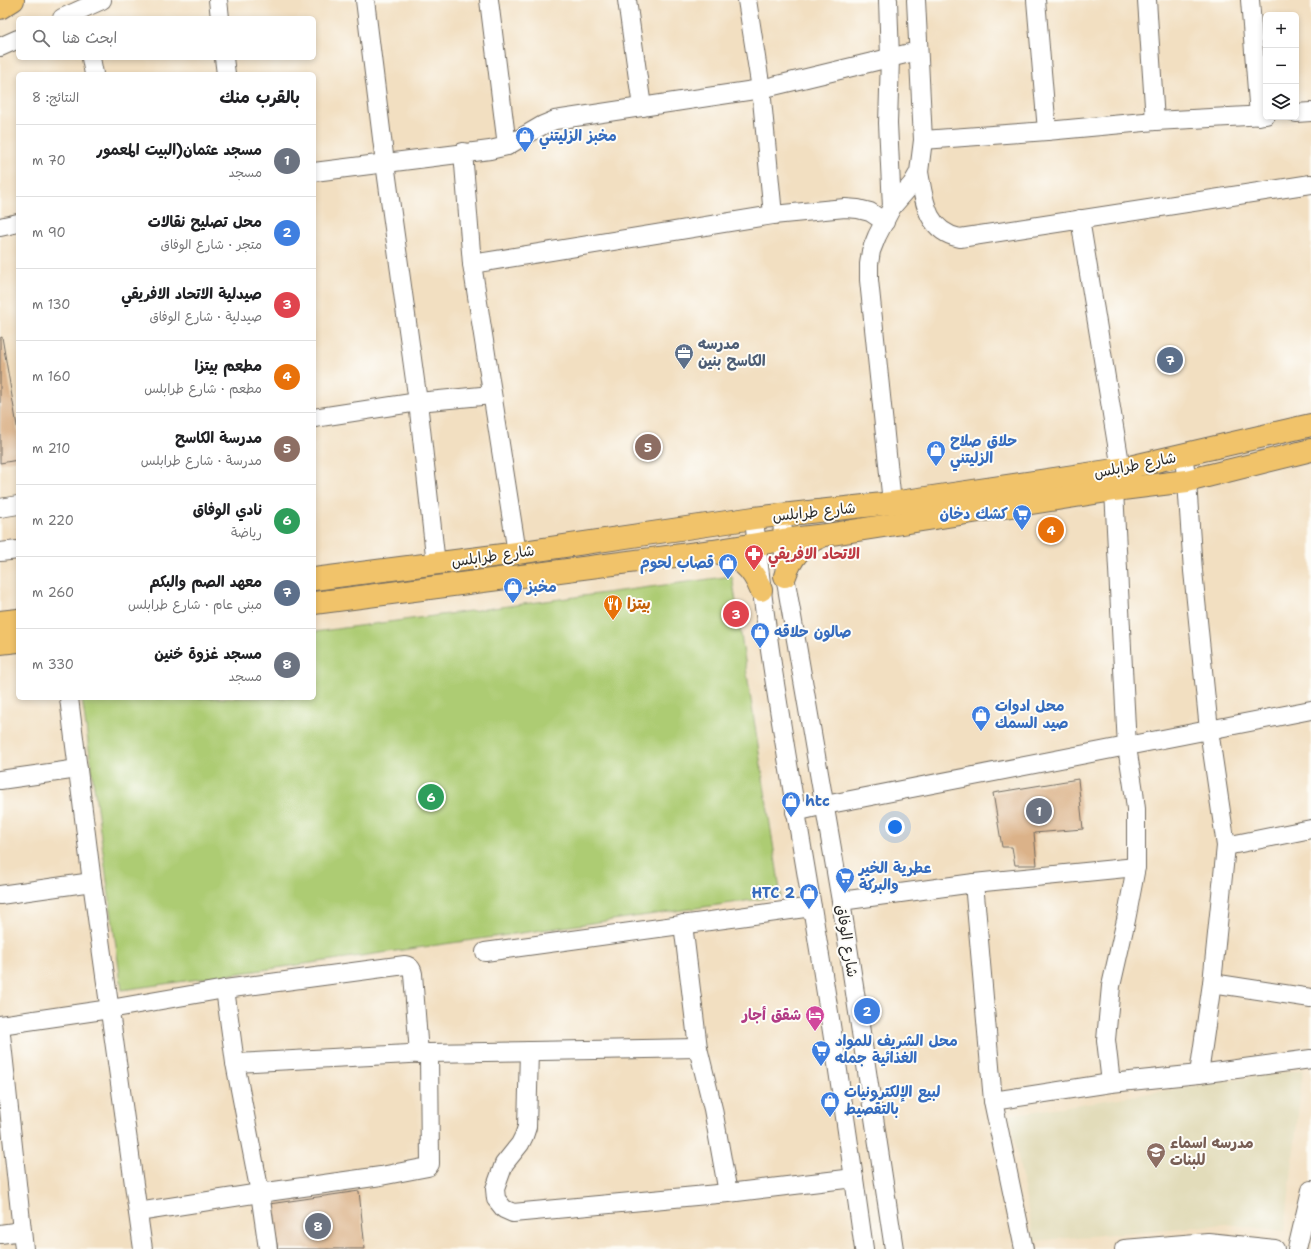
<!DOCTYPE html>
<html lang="ar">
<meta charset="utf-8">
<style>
body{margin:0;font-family:"Shantell Sans","Playpen Sans Arabic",sans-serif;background:#f6f6f6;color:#202124;direction:rtl}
.controls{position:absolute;right:12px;top:12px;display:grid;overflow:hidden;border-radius:6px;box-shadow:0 2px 6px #0003}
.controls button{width:36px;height:36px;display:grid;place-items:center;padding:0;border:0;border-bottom:1px solid #e0e0e0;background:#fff;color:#202124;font:20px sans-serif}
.you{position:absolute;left:895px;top:827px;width:14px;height:14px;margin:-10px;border:3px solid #fff;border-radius:50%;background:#1a73e8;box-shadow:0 0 0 6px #1a73e833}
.badge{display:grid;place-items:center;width:26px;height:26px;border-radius:50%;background:#1f6fb2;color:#fff;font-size:13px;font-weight:700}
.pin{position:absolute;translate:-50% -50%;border:2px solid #fff;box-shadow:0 1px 4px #0006}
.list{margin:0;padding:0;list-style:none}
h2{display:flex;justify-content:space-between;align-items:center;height:52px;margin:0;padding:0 16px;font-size:17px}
h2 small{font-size:13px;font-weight:400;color:#757577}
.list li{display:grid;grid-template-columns:26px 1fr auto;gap:12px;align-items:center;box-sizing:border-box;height:72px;padding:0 16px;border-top:1px solid #e0e0e0}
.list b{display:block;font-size:15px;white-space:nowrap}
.list p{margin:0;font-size:13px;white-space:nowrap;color:#757577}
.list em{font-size:13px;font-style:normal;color:#757577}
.icon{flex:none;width:22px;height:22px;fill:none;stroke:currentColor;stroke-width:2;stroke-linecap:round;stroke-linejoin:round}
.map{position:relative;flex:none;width:1311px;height:1249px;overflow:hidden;direction:ltr}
.search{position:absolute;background:#fff;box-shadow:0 2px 6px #0003;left:16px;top:16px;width:300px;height:44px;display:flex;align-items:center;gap:10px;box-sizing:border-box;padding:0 14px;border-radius:6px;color:#757577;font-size:15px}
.panel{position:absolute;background:#fff;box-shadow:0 2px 6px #0003;left:16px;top:72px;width:300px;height:628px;border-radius:6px;direction:rtl}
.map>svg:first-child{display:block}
.built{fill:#e2dcba}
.pitch{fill:#adcc73;stroke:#6c7c4f}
.building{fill:#dbb289}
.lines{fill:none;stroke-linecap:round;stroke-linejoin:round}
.minor-casing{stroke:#716a60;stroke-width:20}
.major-casing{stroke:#716a60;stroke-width:24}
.highway-casing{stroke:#716a60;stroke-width:24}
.minor{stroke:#fff;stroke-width:18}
.major{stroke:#f1c36a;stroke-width:22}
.highway{stroke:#f1c36a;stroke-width:22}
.labels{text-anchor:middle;stroke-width:4;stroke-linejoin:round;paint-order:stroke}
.shop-label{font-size:15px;font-weight:bold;fill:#366cbe;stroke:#fdfcf7;text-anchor:start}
.service-label{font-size:15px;font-weight:bold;fill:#4e5e75;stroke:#fdfcf7;text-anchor:start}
.street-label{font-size:15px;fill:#2b2b2b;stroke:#fdfcf7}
.health-label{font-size:15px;font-weight:bold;fill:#be3a42;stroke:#fdfcf7;text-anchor:start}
.food-label{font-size:15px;font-weight:bold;fill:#c56008;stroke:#fdfcf7;text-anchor:start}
.hotel-label{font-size:15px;font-weight:bold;fill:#b23c85;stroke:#fdfcf7;text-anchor:end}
.education-label{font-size:15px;font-weight:bold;fill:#785e54;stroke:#fdfcf7;text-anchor:start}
</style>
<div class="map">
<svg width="1311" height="1249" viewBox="0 0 1311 1249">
<rect width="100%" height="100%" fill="#fdfcf7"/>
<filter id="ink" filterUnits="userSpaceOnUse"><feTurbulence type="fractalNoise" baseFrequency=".025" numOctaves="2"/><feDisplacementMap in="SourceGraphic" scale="8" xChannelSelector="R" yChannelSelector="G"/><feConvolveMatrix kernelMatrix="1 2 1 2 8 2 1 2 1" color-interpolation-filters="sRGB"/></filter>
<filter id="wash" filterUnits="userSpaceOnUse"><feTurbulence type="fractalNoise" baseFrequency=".012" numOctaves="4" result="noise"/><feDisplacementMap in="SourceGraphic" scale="16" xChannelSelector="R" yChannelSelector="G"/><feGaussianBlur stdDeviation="0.9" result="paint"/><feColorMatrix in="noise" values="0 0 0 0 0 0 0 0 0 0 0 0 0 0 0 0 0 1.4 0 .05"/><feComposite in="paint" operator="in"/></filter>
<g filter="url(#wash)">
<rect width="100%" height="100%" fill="#f2dfc1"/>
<!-- built -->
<path class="built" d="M1303,1069L1285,1231L1226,1224L1034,1241L1010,1115Z"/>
<!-- pitch -->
<path class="pitch" d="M732,576L781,896L122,990L82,698H314V632Z"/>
<g id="blocks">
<!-- building -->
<g class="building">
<path d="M2,337L18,432V460L0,463V338Z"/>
<path d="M1078,779L1083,829L1034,833L1037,865H1015L1012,847H1002L993,793Z"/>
<path d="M359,1191L365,1249H278L269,1204Z"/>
</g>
</g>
</g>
<g filter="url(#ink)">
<use href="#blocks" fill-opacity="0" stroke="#716a60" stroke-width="1"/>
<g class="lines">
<defs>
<g id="minor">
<path d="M218,0L220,18"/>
<path d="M365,0L385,163L418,402L436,564"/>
<path d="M489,0L507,146"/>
<path d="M627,0L642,107"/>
<path d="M747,0L761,89L773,215"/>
<path d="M888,0L890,58L888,123L892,207"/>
<path d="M1036,0L1047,131"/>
<path d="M1147,0L1155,121"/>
<path d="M1250,0L1259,116"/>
<path d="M62,18L102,0"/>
<path d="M0,47L18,39"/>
<path d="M91,58L94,74"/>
<path d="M224,58L226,74"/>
<path d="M1296,113L1311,112"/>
<path d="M923,140L1047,131L1155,121L1266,115"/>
<path d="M463,152L472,264L517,553"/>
<path d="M314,172L490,150L507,146L543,125L555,120L761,89L918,51"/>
<path d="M919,172C924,200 926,231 960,238L1311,184"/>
<path d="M1080,219L1121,469"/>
<path d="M0,227L18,223"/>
<path d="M472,264L773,215L845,208L858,209L870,212L885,222"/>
<path d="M314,418L418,402L492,395"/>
<path d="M1183,455L1187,481L1193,571L1209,730L1226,846L1212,983L1199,1074"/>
<path d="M892,503L869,280V264L871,251L877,236L892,207L912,184L919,172L923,140L916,0"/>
<path d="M0,508L18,505"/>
<path d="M782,515L785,576L841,901L894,1249"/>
<path d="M754,518C766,649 791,778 812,907C831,1021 848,1135 864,1249"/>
<path d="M0,552L18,550"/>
<path d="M69,698L92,882L143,1249"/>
<path d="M0,780L78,769"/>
<path d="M795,812L825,805L1311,710"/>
<path d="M1226,846L1311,829"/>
<path d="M974,883L993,1101L1024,1249"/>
<path d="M0,895L92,882"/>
<path d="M841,901L974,883L1136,867"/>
<path d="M683,924L698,1048L713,1109L728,1193"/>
<path d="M485,952L812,907"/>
<path d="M1212,983L1311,998"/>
<path d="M225,989L235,1063L260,1193L268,1249"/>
<path d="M0,1025L110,1009L225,989L405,965C410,966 412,968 413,974L419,1054"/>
<path d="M0,1025L24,1249"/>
<path d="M529,1051L527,1127L524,1136L520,1144L504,1164L495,1189L496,1199L504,1209L513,1213L728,1193L854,1178"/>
<path d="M235,1063L429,1053L698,1048"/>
<path d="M1111,1083L1106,1040L1111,986L1126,920L1136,867V809L1134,792L1127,747L1114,490"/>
<path d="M993,1101L1111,1083L1199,1074L1311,1059"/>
<path d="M138,1212L260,1193L381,1176L428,1167L430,1164L429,1053"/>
<path d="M0,1234L22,1231"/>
<path d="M1124,1249L1208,1242L1275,1249"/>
<path d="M1297,1249L1311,1190"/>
</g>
<g id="major">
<path d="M714,552C739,556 752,567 761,590"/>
<path d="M785,576C791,558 802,544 820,537"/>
<path d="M314,579L517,553L754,518L892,503L1121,469L1311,425"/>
<path d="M314,603L713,551L783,540L826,535L1114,490L1187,481L1311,450"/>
<path d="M0,622L18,620"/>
<path d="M0,643L18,641"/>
</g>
<path id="highway" d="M0,8L13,0"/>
</defs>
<!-- minor casing -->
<use href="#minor" class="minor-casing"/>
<!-- major casing -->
<use href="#major" class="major-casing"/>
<!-- highway casing -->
<use href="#highway" class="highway-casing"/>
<!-- minor -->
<use href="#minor" class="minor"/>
<!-- major -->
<use href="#major" class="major"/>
<!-- highway -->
<use href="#highway" class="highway"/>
</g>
</g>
<!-- icons -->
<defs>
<symbol id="shop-pin" viewBox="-11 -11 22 30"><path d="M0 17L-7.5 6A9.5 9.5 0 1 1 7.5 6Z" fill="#3f7fe0" stroke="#fdfcf7"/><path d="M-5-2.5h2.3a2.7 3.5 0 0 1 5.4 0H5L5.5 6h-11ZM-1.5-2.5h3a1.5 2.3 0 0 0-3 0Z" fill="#fff"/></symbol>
<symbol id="office-pin" viewBox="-11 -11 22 30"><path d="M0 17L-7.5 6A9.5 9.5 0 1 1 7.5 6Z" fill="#5c6f8a" stroke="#fdfcf7"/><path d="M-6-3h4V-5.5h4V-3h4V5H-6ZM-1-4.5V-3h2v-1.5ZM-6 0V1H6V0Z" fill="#fff"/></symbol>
<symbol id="supermarket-pin" viewBox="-11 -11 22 30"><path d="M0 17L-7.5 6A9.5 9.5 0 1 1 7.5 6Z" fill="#3f7fe0" stroke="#fdfcf7"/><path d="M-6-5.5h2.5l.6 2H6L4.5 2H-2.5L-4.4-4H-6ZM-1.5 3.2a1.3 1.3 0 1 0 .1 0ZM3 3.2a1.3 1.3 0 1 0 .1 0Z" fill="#fff"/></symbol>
<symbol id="pharmacy-pin" viewBox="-11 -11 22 30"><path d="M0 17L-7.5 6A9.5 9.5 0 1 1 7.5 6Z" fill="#e0444e" stroke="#fdfcf7"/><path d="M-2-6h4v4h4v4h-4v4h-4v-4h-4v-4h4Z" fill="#fff"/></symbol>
<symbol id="restaurant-pin" viewBox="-11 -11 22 30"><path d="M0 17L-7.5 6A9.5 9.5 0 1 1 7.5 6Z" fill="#e8710a" stroke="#fdfcf7"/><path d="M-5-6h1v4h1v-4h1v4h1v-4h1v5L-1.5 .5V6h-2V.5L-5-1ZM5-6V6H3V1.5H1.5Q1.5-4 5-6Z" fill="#fff"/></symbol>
<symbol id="hotel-pin" viewBox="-11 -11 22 30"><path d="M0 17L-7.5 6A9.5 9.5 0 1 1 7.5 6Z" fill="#d1479c" stroke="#fdfcf7"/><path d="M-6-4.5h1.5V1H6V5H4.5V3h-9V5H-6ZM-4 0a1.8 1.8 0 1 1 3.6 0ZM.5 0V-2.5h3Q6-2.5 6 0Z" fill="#fff"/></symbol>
<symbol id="school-pin" viewBox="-11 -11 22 30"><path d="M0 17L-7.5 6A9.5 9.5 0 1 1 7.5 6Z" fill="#8d6e63" stroke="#fdfcf7"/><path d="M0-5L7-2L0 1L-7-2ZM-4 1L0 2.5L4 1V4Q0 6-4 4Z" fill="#fff"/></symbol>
</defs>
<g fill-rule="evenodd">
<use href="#shop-pin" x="514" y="125" width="22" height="30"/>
<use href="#office-pin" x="673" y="342" width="22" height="30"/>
<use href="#shop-pin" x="925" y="439" width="22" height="30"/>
<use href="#supermarket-pin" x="1011" y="503" width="22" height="30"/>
<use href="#pharmacy-pin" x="743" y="543" width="22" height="30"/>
<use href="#shop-pin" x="717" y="552" width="22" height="30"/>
<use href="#shop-pin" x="502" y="576" width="22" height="30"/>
<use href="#restaurant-pin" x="602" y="593" width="22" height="30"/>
<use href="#shop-pin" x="749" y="621" width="22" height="30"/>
<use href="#shop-pin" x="970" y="704" width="22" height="30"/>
<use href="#shop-pin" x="780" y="790" width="22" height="30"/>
<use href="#supermarket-pin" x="834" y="866" width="22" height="30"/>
<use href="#shop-pin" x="798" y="882" width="22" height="30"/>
<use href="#hotel-pin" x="804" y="1004" width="22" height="30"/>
<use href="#supermarket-pin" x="810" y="1039" width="22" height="30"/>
<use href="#shop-pin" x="819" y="1090" width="22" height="30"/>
<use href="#school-pin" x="1145" y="1141" width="22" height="30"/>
</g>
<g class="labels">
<!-- shop labels -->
<g class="shop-label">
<text x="539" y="141">مخبز الزليتني</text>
<text x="950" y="446">حلاق صلاح<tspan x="950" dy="17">الزليتني</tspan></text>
<text x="1008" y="519" text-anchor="end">كشك دخان</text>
<text x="714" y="568" text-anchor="end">قصاب لحوم</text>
<text x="527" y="592">مخبز</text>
<text x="774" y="637">صالون حلاقه</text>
<text x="995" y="711">محل ادوات<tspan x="995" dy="17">صيد السمك</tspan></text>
<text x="805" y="806">htc</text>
<text x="859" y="873">عطرية الخير<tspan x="859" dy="17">والبركة</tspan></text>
<text x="795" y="898" text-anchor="end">HTC 2</text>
<text x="835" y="1046">محل الشريف للمواد<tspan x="835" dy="17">الغذائية جمله</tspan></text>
<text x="844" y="1097">لبيع الإلكترونيات<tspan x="844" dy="17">بالتقصيط</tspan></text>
</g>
<!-- service labels -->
<g class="service-label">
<text x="698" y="349">مدرسه<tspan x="698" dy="17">الكاسح بنين</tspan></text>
</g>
<!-- street labels -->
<g class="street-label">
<text transform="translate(1135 465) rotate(-11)" y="5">شارع طرابلس</text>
<text transform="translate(814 512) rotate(-6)" y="5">شارع طرابلس</text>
<text transform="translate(493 556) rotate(-8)" y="5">شارع طرابلس</text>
<text transform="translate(847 941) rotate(81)" y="5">شارع الوفاق</text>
</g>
<!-- health labels -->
<g class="health-label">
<text x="768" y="559">الاتحاد الافريقي</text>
</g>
<!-- food labels -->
<g class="food-label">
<text x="627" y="609">بيتزا</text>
</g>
<!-- hotel labels -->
<g class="hotel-label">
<text x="801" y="1020">شقق أجار</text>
</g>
<!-- education labels -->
<g class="education-label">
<text x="1170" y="1148">مدرسه اسماء<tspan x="1170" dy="17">للبنات</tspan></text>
</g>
</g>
</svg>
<div class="controls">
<button>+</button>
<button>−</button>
<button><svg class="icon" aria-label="layers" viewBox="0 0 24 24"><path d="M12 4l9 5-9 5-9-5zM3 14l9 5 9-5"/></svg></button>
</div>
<div class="you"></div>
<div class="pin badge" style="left:1039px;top:811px;background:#6b7280">1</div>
<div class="pin badge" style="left:867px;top:1011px;background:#3f7fe0">2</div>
<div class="pin badge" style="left:736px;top:614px;background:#e0444e">3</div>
<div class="pin badge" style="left:1051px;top:530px;background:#e8710a">4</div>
<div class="pin badge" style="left:648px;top:447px;background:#8d6e63">5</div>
<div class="pin badge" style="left:431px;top:797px;background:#2e9e5b">6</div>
<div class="pin badge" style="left:1170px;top:360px;background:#5c6f8a">7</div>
<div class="pin badge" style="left:318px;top:1226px;background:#6b7280">8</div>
<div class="search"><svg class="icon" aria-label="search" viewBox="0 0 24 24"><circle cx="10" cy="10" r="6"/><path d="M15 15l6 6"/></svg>ابحث هنا</div>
<section class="panel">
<h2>بالقرب منك<small>النتائج: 8</small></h2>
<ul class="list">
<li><span class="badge" style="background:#6b7280">1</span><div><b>مسجد عثمان(البيت المعمور</b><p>مسجد</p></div><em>70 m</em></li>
<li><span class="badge" style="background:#3f7fe0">2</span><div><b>محل تصليح نقالات</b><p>متجر · شارع الوفاق</p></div><em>90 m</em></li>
<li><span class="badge" style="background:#e0444e">3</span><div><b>صيدلية الاتحاد الافريقي</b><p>صيدلية · شارع الوفاق</p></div><em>130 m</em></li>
<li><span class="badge" style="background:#e8710a">4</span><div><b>مطعم بيتزا</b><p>مطعم · شارع طرابلس</p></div><em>160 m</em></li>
<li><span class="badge" style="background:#8d6e63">5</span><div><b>مدرسة الكاسح</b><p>مدرسة · شارع طرابلس</p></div><em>210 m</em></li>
<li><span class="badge" style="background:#2e9e5b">6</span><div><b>نادي الوفاق</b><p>رياضة</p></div><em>220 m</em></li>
<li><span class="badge" style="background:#5c6f8a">7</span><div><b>معهد الصم والبكم</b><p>مبنى عام · شارع طرابلس</p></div><em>260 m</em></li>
<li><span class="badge" style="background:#6b7280">8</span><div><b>مسجد غزوة حُنين</b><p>مسجد</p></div><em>330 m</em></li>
</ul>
</section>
</div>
